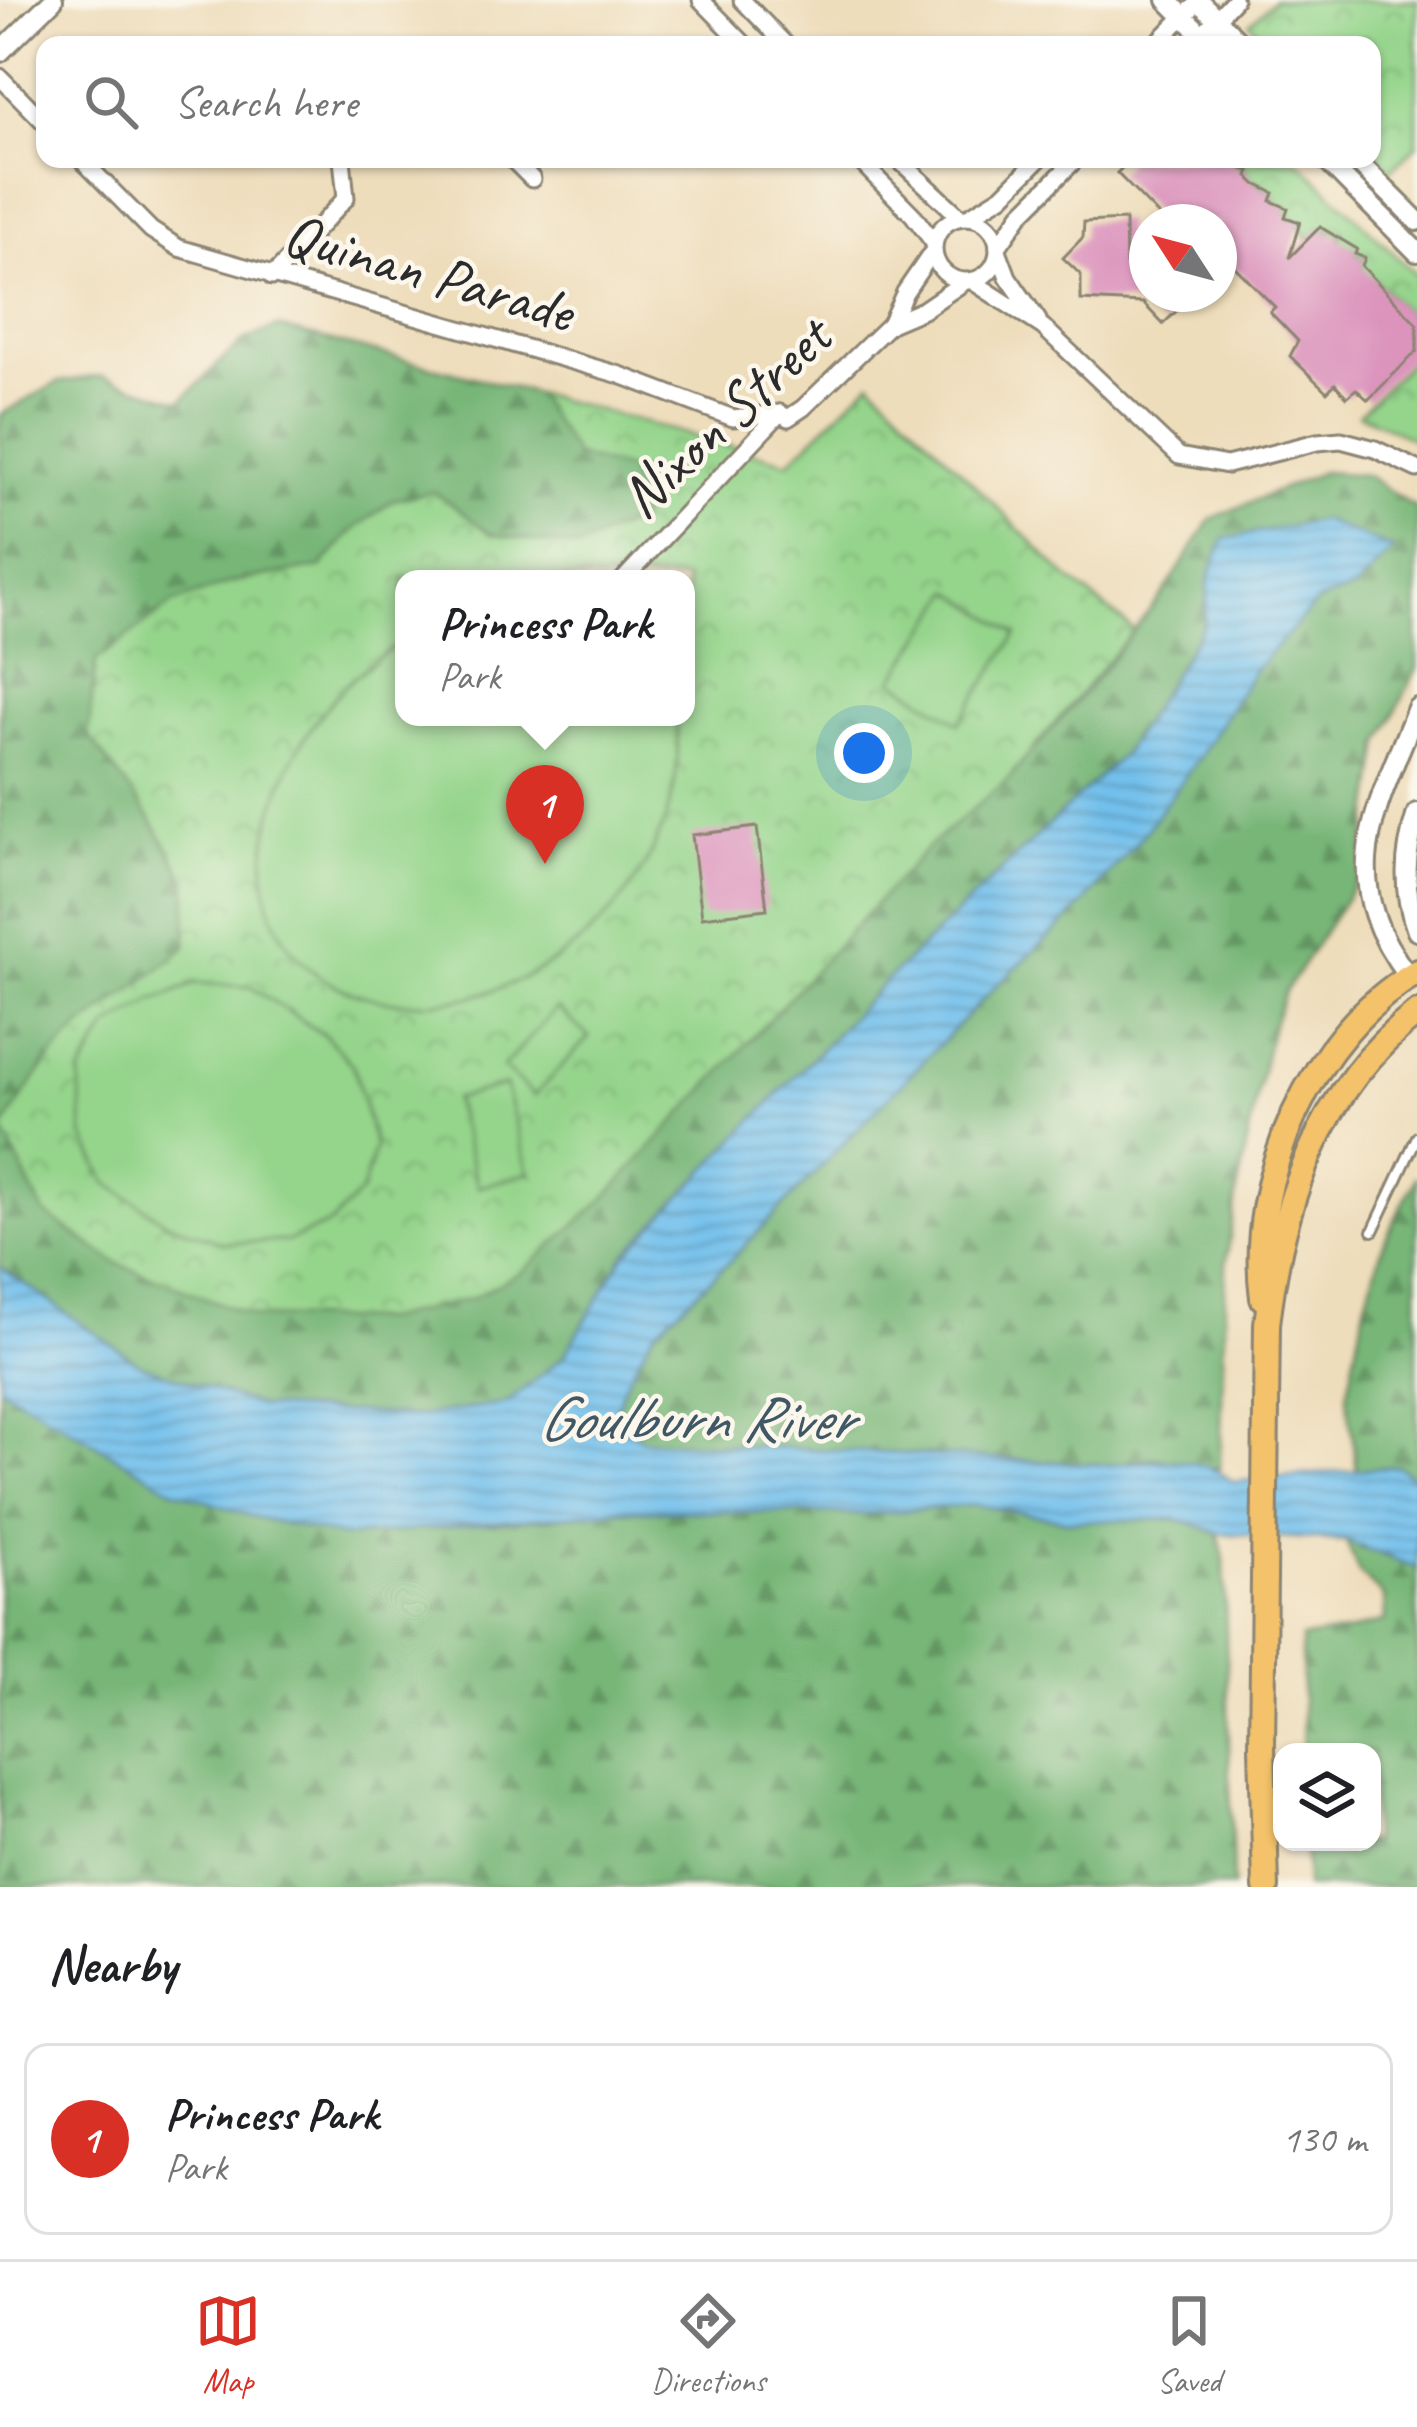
<!DOCTYPE html>
<style>
body{margin:0;font-family:Caveat,sans-serif;background:#f6f6f6;color:#202124}
.controls{position:absolute;right:36px;bottom:36px;display:grid;overflow:hidden;border-radius:24px;box-shadow:0 3px 9px #0004}
.controls button{width:108px;height:108px;display:grid;place-items:center;padding:0;border:0;border-bottom:3px solid #e0e0e0;background:#fff;color:#202124;font:60px sans-serif}
.compass{position:absolute;left:1129px;top:204px;width:108px;height:108px;border-radius:50%;background:#fff;box-shadow:0 3px 9px #0004;rotate:306deg}
.you{position:absolute;left:864px;top:753px;width:42px;height:42px;margin:-30px;border:9px solid #fff;border-radius:50%;background:#1a73e8;box-shadow:0 0 0 18px #1a73e833}
.badge{display:grid;place-items:center;width:78px;height:78px;border-radius:50%;background:#d93025;color:#fff;font-size:39px;font-weight:700}
.pin{position:absolute;translate:-50% -99px;filter:drop-shadow(0 3px 6px #0008)}
.pin::after{content:'';position:absolute;top:63px;width:42px;height:36px;background:inherit;clip-path:polygon(0 0,100% 0,50% 100%)}
.popup{position:absolute;left:395px;top:570px;width:300px;height:156px;box-sizing:border-box;display:grid;place-content:center;border-radius:24px;background:#fff;filter:drop-shadow(0 3px 9px #0005);font-size:39px;white-space:nowrap;color:#757577}
.popup b{font-size:45px;color:#202124}
.popup::after{content:'';position:absolute;left:50%;top:100%;margin-left:-24px;border:24px solid transparent;border-top-color:#fff}
.list{margin:0;padding:0;list-style:none}
h2{display:flex;justify-content:space-between;align-items:center;height:156px;margin:0;padding:0 48px;font-size:51px}
h2 small{font-size:39px;font-weight:400;color:#757577}
.list li{display:grid;grid-template-columns:78px 1fr auto;gap:36px;align-items:center;box-sizing:border-box;height:192px;margin:0 24px 24px;padding:0 24px;border:3px solid #e0e0e0;border-radius:24px}
.list b{display:block;font-size:45px;white-space:nowrap}
.list p{margin:0;font-size:39px;white-space:nowrap;color:#757577}
.list em{font-size:39px;font-style:normal;color:#757577}
.icon{flex:none;width:66px;height:66px;fill:none;stroke:currentColor;stroke-width:2;stroke-linecap:round;stroke-linejoin:round}
.map{position:relative;flex:none;width:1417px;height:1887px;overflow:hidden}
.search{position:absolute;background:#fff;box-shadow:0 3px 9px #0004;left:36px;right:36px;top:36px;height:132px;display:flex;align-items:center;gap:30px;box-sizing:border-box;padding:0 42px;border-radius:24px;color:#757577;font-size:45px}
.sheet{height:372px;background:#fff}
nav{display:flex;justify-content:space-around;align-items:center;box-sizing:border-box;height:168px;border-top:3px solid #e0e0e0;background:#fff;font-size:33px;color:#757577}
nav a{display:grid;justify-items:center;gap:6px}
nav .on{color:#d93025}
.map>svg:first-child{display:block}
.forest{fill:url(#forest-firs);stroke:#517051;stroke-width:3}
.park{fill:url(#park-crowns);stroke:#60805b;stroke-width:3;fill-rule:evenodd}
.pitch{fill:#94d48b;stroke:#60805b;stroke-width:3}
.water{fill:url(#water-rules);stroke:#4e768c;stroke-width:3}
.building{fill:#dc94bd}
.lines{fill:none;stroke-linecap:round;stroke-linejoin:round}
.service-casing{stroke:#8c8473;stroke-width:14}
.minor-casing{stroke:#8c8473;stroke-width:21}
.tertiary-casing{stroke:#8c8473;stroke-width:24}
.trunk-casing{stroke:#8c8473;stroke-width:30}
.service{stroke:#fff;stroke-width:8}
.minor{stroke:#fff;stroke-width:15}
.tertiary{stroke:#fff;stroke-width:18}
.trunk{stroke:#f3c26a;stroke-width:24}
.labels{text-anchor:middle;stroke-width:9;stroke-linejoin:round;paint-order:stroke}
.street-label{font-size:60px;fill:#2b2b2b;stroke:#fbf7ec}
.water-label{font-size:63px;font-style:italic;fill:#405865;stroke:#fbf7ec}
</style>
<div class="map">
<svg width="1417" height="1887" viewBox="0 0 1417 1887">
<defs>
<pattern id="forest-firs" width="22" height="20" patternUnits="userSpaceOnUse" patternTransform="scale(3)"><rect width="22" height="20" fill="#77b677"/><path d="M5 1l3.5 6h-7zM16 11l3.5 6h-7z" fill="#629462"/></pattern>
<pattern id="park-crowns" width="20" height="18" patternUnits="userSpaceOnUse" patternTransform="scale(3)"><rect width="20" height="18" fill="#94d48b"/><path d="M2 6a3 3 0 1 1 6 0M12 15a3 3 0 1 1 6 0" fill="none" stroke="#80b678"/></pattern>
<pattern id="water-rules" width="6" height="5" patternUnits="userSpaceOnUse" patternTransform="scale(3)"><rect width="6" height="5" fill="#72c0ec"/><path d="M0 2.5h6" fill="none" stroke="#5e9cbf"/></pattern>
</defs>
<rect width="100%" height="100%" fill="#fbf7ec"/>
<filter id="ink" filterUnits="userSpaceOnUse"><feTurbulence type="fractalNoise" baseFrequency=".00833" numOctaves="2"/><feDisplacementMap in="SourceGraphic" scale="24" xChannelSelector="R" yChannelSelector="G"/><feConvolveMatrix kernelMatrix="1 2 1 2 8 2 1 2 1" color-interpolation-filters="sRGB"/></filter>
<filter id="wash" filterUnits="userSpaceOnUse"><feTurbulence type="fractalNoise" baseFrequency=".004" numOctaves="4" result="noise"/><feDisplacementMap in="SourceGraphic" scale="48" xChannelSelector="R" yChannelSelector="G"/><feGaussianBlur stdDeviation="2.7" result="paint"/><feColorMatrix in="noise" values="0 0 0 0 0 0 0 0 0 0 0 0 0 0 0 0 0 1.4 0 .05"/><feComposite in="paint" operator="in"/></filter>
<g filter="url(#wash)">
<rect width="100%" height="100%" fill="#edb"/>
<!-- forest -->
<g class="forest">
<path d="M277,327L535,393L576,455L630,469L641,518L579,548L491,534L434,492L352,531L321,567L232,582L150,817L187,881L186,947L145,983L862,918L927,848L1006,781L1094,681L1163,594L1211,519L1322,472L1366,475L1417,509V668L1381,742L1361,875L1285,992L1271,1029L1236,1196L1226,1264L1220,1469L1151,1458L1111,1465L643,1440L614,1420L624,1385L653,1333L729,1262L995,987L1077,911L1200,756L1253,672L1317,602L1356,587L1392,549L1209,577L1204,624L1124,753L886,981L623,1257L565,1355L506,1404L417,1416L262,1407L141,1365L0,1267V415L59,382L102,376L181,401L241,342Z"/>
<path d="M1417,1176V1480L1398,1466L1357,1471L1347,1395L1366,1301L1385,1239Z"/>
<path d="M0,1387L16,1397L489,1524L620,1510L866,1514L977,1505L1069,1521L1176,1519L1218,1533L1224,1559L1233,1887H0Z"/>
<path d="M1346,1541L1417,1568V1887H1306L1305,1842H1372V1752H1303L1301,1638L1348,1632L1385,1621L1384,1597L1359,1573Z"/>
</g>
<!-- park -->
<g class="park">
<path d="M1274,0H1417V145L1391,170L1372,150V45H1272L1250,23Z"/>
<path d="M1296,159L1417,276V324L1375,280L1360,271L1365,258L1355,254L1356,249L1340,243L1341,234L1320,228L1309,239L1299,227L1300,222L1291,219L1283,206L1271,201L1274,193L1248,176L1249,171L1232,161Z"/>
<path d="M1417,355V441L1359,414Z"/>
<path d="M871,381L1068,578L1134,630L1006,781L927,848L604,1199L523,1271L472,1298L384,1320L255,1317L116,1263L43,1212L3,1130C22,1096 46,1060 75,1033C111,1002 151,978 186,947L187,881L150,817L88,735L96,660L173,603L232,582L321,567L352,531L393,500L434,491L491,534L579,548L641,518L630,470L576,456L535,393L789,462ZM404,579H686V717H404Z"/>
</g>
<!-- pitch -->
<g class="pitch">
<path d="M952,591L1017,634L959,723L893,680Z"/>
<path d="M404,641V717H675C682,757 675,796 660,833C626,922 535,993 439,1002C315,1013 238,931 273,810C295,736 338,680 404,641Z"/>
<path d="M197,983L251,987L327,1037L354,1067L375,1147L362,1191L331,1223L288,1241L224,1243L165,1222L106,1182L83,1135L80,1074L108,1027L154,1000Z"/>
<path d="M557,1008L589,1037L534,1096L503,1067Z"/>
<path d="M505,1085L529,1173L478,1187L454,1099Z"/>
</g>
<!-- water -->
<path class="water" d="M1322,520L1393,549L1356,588L1317,602L1253,672L1200,756L1145,832L1077,911L995,987L729,1262L653,1333L624,1385L614,1419L643,1440L1111,1465C1149,1459 1203,1454 1233,1482L1398,1466L1417,1480V1568L1346,1541L1218,1533L1176,1519L1069,1521L977,1505L866,1514L620,1510L344,1537L251,1516L171,1489L0,1387V1267L141,1365L262,1407L417,1416L506,1404L565,1355L623,1257L886,981L1124,753L1204,624L1209,577L1224,539Z"/>
<g id="blocks">
<!-- building -->
<g class="building">
<path d="M1131,159H1234L1229,164L1250,171L1248,176L1256,184L1274,193L1271,201L1288,208L1285,217L1300,222L1289,258L1320,227L1357,249L1355,254L1365,258L1362,266L1417,324V351L1368,400L1356,389L1347,397L1335,384L1327,392L1290,356L1298,341L1270,312L1275,307L1229,261L1219,271V222H1165L1117,173Z"/>
<path d="M1125,220L1126,263L1138,252H1147V294H1194L1163,324L1143,303L1081,300V275L1063,258L1083,237L1084,222Z"/>
<path d="M757,827L767,909L702,917L692,835Z"/>
</g>
</g>
</g>
<g filter="url(#ink)">
<use href="#blocks" fill-opacity="0" stroke="#8c8473" stroke-width="3"/>
<g class="lines">
<defs>
<path id="service" d="M1373,1231L1417,1137"/>
<g id="minor">
<path d="M701,0L745,45"/>
<path d="M742,0L786,45"/>
<path d="M1155,45L1191,9"/>
<path d="M1192,45L1234,0"/>
<path d="M0,77L45,123"/>
<path d="M81,159L151,230L179,248L620,375L733,418L780,413L788,418L803,408L890,324L905,292L933,251"/>
<path d="M512,159L532,179"/>
<path d="M858,159L913,215L934,243"/>
<path d="M898,159L960,217"/>
<circle cx="966" cy="249" r="32"/>
<path d="M968,217L1002,196L1039,159"/>
<path d="M998,247L1021,214L1076,159"/>
<path d="M999,253L1008,277L1038,320"/>
<path d="M272,277L346,198L342,159"/>
<path d="M972,281L1043,327L1179,456L1227,465L1317,442L1341,440L1375,449L1417,469"/>
<path d="M890,324L923,310L964,282"/>
<path d="M624,579L780,413"/>
</g>
<g id="tertiary">
<path d="M1167,0L1212,45"/>
<path d="M1198,0L1242,45"/>
<path d="M0,52L53,0"/>
<path d="M1325,159L1417,252"/>
<path d="M1355,159L1417,221"/>
<path d="M1417,813C1404,854 1402,891 1417,931"/>
<path d="M1409,977C1332,876 1376,812 1417,708"/>
</g>
<g id="trunk">
<path d="M1263,1298C1247,1180 1312,1032 1417,972"/>
<path d="M1266,1887L1262,1747L1267,1324C1281,1204 1319,1089 1417,1013"/>
</g>
</defs>
<!-- service casing -->
<use href="#service" class="service-casing"/>
<!-- minor casing -->
<use href="#minor" class="minor-casing"/>
<!-- tertiary casing -->
<use href="#tertiary" class="tertiary-casing"/>
<!-- trunk casing -->
<use href="#trunk" class="trunk-casing"/>
<!-- service -->
<use href="#service" class="service"/>
<!-- minor -->
<use href="#minor" class="minor"/>
<!-- tertiary -->
<use href="#tertiary" class="tertiary"/>
<!-- trunk -->
<use href="#trunk" class="trunk"/>
</g>
</g>
<g class="labels">
<!-- street labels -->
<g class="street-label">
<text transform="translate(429 271) rotate(16)" y="21">Quinan Parade</text>
<text transform="translate(724 416) rotate(-43)" y="21">Nixon Street</text>
</g>
<!-- water labels -->
<g class="water-label">
<text x="695" y="1439">Goulburn River</text>
</g>
</g>
</svg>
<div class="controls">
<button><svg class="icon" aria-label="layers" viewBox="0 0 24 24"><path d="M12 4l9 5-9 5-9-5zM3 14l9 5 9-5"/></svg></button>
</div>
<svg class="compass" viewBox="-18 -18 36 36"><path d="M0-13l5 13h-10z" fill="#e53935"/><path d="M0 13l5-13h-10z" fill="#757577"/></svg>
<div class="you"></div>
<div class="pin badge" style="left:545px;top:864px">1</div>
<div class="popup"><b>Princess Park</b>Park</div>
<div class="search"><svg class="icon" aria-label="search" viewBox="0 0 24 24"><circle cx="10" cy="10" r="6"/><path d="M15 15l6 6"/></svg>Search here</div>
</div>
<section class="sheet">
<h2>Nearby<small></small></h2>
<ul class="list">
<li><span class="badge">1</span><div><b>Princess Park</b><p>Park</p></div><em>130 m</em></li>
</ul>
</section>
<nav>
<a class="on"><svg class="icon" aria-label="map" viewBox="0 0 24 24"><path d="M3 6l6-2 6 2 6-2v14l-6 2-6-2-6 2zM9 4v14M15 6v14"/></svg>Map</a>
<a><svg class="icon" aria-label="directions" viewBox="0 0 24 24"><path d="M12 3l9 9-9 9-9-9zM9 14v-3h6M13 9l2 2-2 2"/></svg>Directions</a>
<a><svg class="icon" aria-label="saved" viewBox="0 0 24 24"><path d="M7 4h10v16l-5-4-5 4z"/></svg>Saved</a>
</nav>
